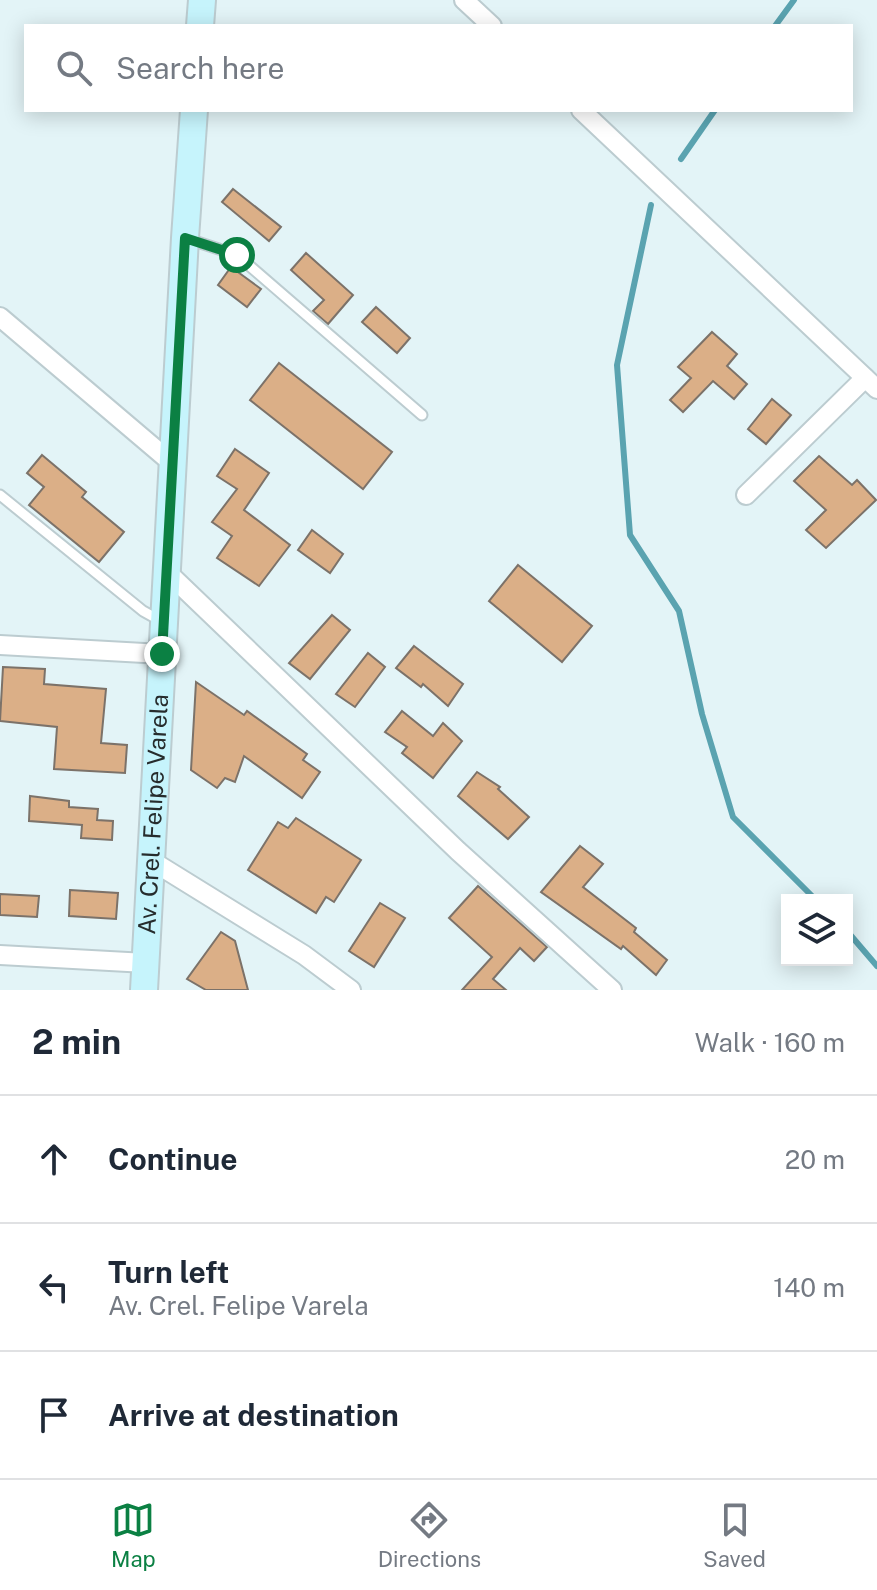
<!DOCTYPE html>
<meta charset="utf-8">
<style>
body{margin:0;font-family:"Public Sans",sans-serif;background:#f6f6f7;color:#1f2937}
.controls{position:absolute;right:24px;bottom:24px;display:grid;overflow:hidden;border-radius:0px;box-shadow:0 4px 20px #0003}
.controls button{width:72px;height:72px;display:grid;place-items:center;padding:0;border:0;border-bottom:2px solid #e0e1e3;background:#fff;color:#1f2937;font:40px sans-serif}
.stop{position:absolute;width:24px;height:24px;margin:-18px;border:6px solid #0b8043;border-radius:50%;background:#fff}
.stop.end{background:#0b8043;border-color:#fff;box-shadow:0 2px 8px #0008}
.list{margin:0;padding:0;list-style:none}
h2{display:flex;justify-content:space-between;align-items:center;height:104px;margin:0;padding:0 32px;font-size:34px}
h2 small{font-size:26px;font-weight:400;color:#747a83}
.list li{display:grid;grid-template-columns:52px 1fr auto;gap:24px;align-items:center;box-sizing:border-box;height:128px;padding:0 32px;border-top:2px solid #e0e1e3}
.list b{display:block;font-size:30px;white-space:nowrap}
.list p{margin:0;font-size:26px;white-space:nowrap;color:#747a83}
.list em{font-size:26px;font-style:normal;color:#747a83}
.icon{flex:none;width:44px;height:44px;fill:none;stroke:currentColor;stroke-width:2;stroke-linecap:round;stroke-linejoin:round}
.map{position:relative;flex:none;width:877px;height:990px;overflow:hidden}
.search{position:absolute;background:#fff;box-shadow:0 4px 20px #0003;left:24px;right:24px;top:24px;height:88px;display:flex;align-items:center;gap:20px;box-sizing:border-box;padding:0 28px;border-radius:0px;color:#747a83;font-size:30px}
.sheet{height:488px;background:#fff}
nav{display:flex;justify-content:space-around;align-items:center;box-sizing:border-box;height:112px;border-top:2px solid #e0e1e3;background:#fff;font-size:22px;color:#747a83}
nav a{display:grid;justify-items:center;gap:4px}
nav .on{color:#0b8043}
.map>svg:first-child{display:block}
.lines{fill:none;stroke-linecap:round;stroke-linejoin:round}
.stream{stroke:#5aa3b0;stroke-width:6}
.building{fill:#dbaf87;stroke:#7c7269;stroke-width:2}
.lane-casing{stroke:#bcccd0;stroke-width:13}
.street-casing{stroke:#bcccd0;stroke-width:22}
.secondary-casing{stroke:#bcccd0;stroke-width:30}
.lane{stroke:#fff;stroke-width:9}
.street{stroke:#fff;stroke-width:18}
.secondary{stroke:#c6f4fc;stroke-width:26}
.route{stroke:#0b8043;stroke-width:10}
.labels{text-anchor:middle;stroke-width:7;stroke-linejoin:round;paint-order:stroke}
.street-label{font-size:24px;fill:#262c2d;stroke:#e3f4f7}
</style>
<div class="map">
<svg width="877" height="990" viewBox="0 0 877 990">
<rect width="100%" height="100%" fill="#e3f4f7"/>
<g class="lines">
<!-- stream -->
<g class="stream">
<path d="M775,26L794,0"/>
<path d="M681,159L715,110"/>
<path d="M651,205L617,365L630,535L679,611L702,714L733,817L816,900"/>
<path d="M847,931L877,966"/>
</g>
</g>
<!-- building -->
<g class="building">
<path d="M233,189L281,227L269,241L222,202Z"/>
<path d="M306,253L353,295L328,324L313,311L324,300L291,270Z"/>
<path d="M231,267L261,289L247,307L218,285Z"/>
<path d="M376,307L410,338L397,353L362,322Z"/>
<path d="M712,332L737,354L727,366L747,384L734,399L713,381L683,412L670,400L691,378L678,367Z"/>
<path d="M279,363L392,452L363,489L250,400Z"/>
<path d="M772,399L791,415L766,444L748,429Z"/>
<path d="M235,449L269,473L244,510L290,545L259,586L217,558L232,536L212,522L237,489L217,476Z"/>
<path d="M42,455L86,492L82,497L124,532L99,562L29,505L44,487L27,473Z"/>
<path d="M819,456L852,485L857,480L876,500L826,548L806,530L826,510L794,481Z"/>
<path d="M312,530L343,554L330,573L298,550Z"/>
<path d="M518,565L592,626L562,662L489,601Z"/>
<path d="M332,615L350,630L310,679L289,663Z"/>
<path d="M414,646L463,684L448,706L423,684L421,687L396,668Z"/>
<path d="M368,653L385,667L355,707L336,694Z"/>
<path d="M3,667L45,669L44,684L106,689L101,743L127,745L125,773L54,769L57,727L0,721Z"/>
<path d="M196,682L244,715L247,711L307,754L303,760L320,772L302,798L244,756L235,782L225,778L217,788L191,770Z"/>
<path d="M402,711L433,736L443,723L462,741L433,778L402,753L407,747L385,732Z"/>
<path d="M477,772L500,787L498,789L529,817L508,839L458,796Z"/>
<path d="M30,796L69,801V807L98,809L97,820L113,821L112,840L81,838L82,825L29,821Z"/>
<path d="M296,818L361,860L334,902L326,897L316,913L248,870L278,822L288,828Z"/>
<path d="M580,846L603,864L583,887L636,928L634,932L667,960L656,975L623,946L621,949L541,892Z"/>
<path d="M478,886L547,947L534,961L520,948L493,979L506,990H462L492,957L449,918Z"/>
<path d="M70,890L118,893L116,919L69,916Z"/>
<path d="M0,894L39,896L37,917L0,915Z"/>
<path d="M380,903L405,918L374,967L349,951Z"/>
<path d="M221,932L235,941L248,990H206L187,979Z"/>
</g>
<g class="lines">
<defs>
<g id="lane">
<path d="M188,239L237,255L422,415"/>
<path d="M0,495L143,611L161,621"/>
</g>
<g id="street">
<path d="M464,0L492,26"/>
<path d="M581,110L877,389"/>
<path d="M0,317L172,463"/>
<path d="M746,495L865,378"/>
<path d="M166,571L458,851L612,990"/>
<path d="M0,645L162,654"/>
<path d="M152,861L304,955L351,990"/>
<path d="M0,955L146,963"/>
</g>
<g id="secondary">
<path d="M200,26L202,0"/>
<path id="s1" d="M144,990L185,238L194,110"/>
</g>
</defs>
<!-- lane casing -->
<use href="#lane" class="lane-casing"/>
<!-- street casing -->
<use href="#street" class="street-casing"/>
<!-- secondary casing -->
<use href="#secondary" class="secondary-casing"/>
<!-- lane -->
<use href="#lane" class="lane"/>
<!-- street -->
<use href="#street" class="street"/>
<!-- secondary -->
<use href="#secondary" class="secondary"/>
</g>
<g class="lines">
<!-- route -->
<path class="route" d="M162,654L185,238L237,255"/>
</g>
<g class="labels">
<!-- street labels -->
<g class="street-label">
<text dy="8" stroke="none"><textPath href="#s1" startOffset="176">Av. Crel. Felipe Varela</textPath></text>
</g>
</g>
</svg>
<div class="controls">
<button><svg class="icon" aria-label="layers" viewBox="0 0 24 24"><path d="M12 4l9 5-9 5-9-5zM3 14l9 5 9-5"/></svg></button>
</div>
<div class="stop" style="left:237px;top:255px"></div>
<div class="stop end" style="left:162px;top:654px"></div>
<div class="search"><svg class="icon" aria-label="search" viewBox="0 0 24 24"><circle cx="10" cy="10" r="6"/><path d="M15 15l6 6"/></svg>Search here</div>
</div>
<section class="sheet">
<h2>2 min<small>Walk · 160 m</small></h2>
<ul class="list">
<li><svg class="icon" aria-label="ahead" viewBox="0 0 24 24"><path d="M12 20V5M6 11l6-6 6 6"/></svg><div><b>Continue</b></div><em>20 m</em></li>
<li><svg class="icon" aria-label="left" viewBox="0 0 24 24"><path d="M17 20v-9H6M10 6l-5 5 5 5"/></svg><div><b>Turn left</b><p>Av. Crel. Felipe Varela</p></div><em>140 m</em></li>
<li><svg class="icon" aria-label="arrive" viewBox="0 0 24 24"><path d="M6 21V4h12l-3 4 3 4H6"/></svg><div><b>Arrive at destination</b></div></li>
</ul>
</section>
<nav>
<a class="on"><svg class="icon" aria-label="map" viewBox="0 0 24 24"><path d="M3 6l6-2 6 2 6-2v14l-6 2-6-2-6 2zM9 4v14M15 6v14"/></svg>Map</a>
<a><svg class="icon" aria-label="directions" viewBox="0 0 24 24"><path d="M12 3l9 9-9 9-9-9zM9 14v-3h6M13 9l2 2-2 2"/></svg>Directions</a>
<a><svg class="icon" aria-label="saved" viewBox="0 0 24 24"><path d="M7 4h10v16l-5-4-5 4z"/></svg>Saved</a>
</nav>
